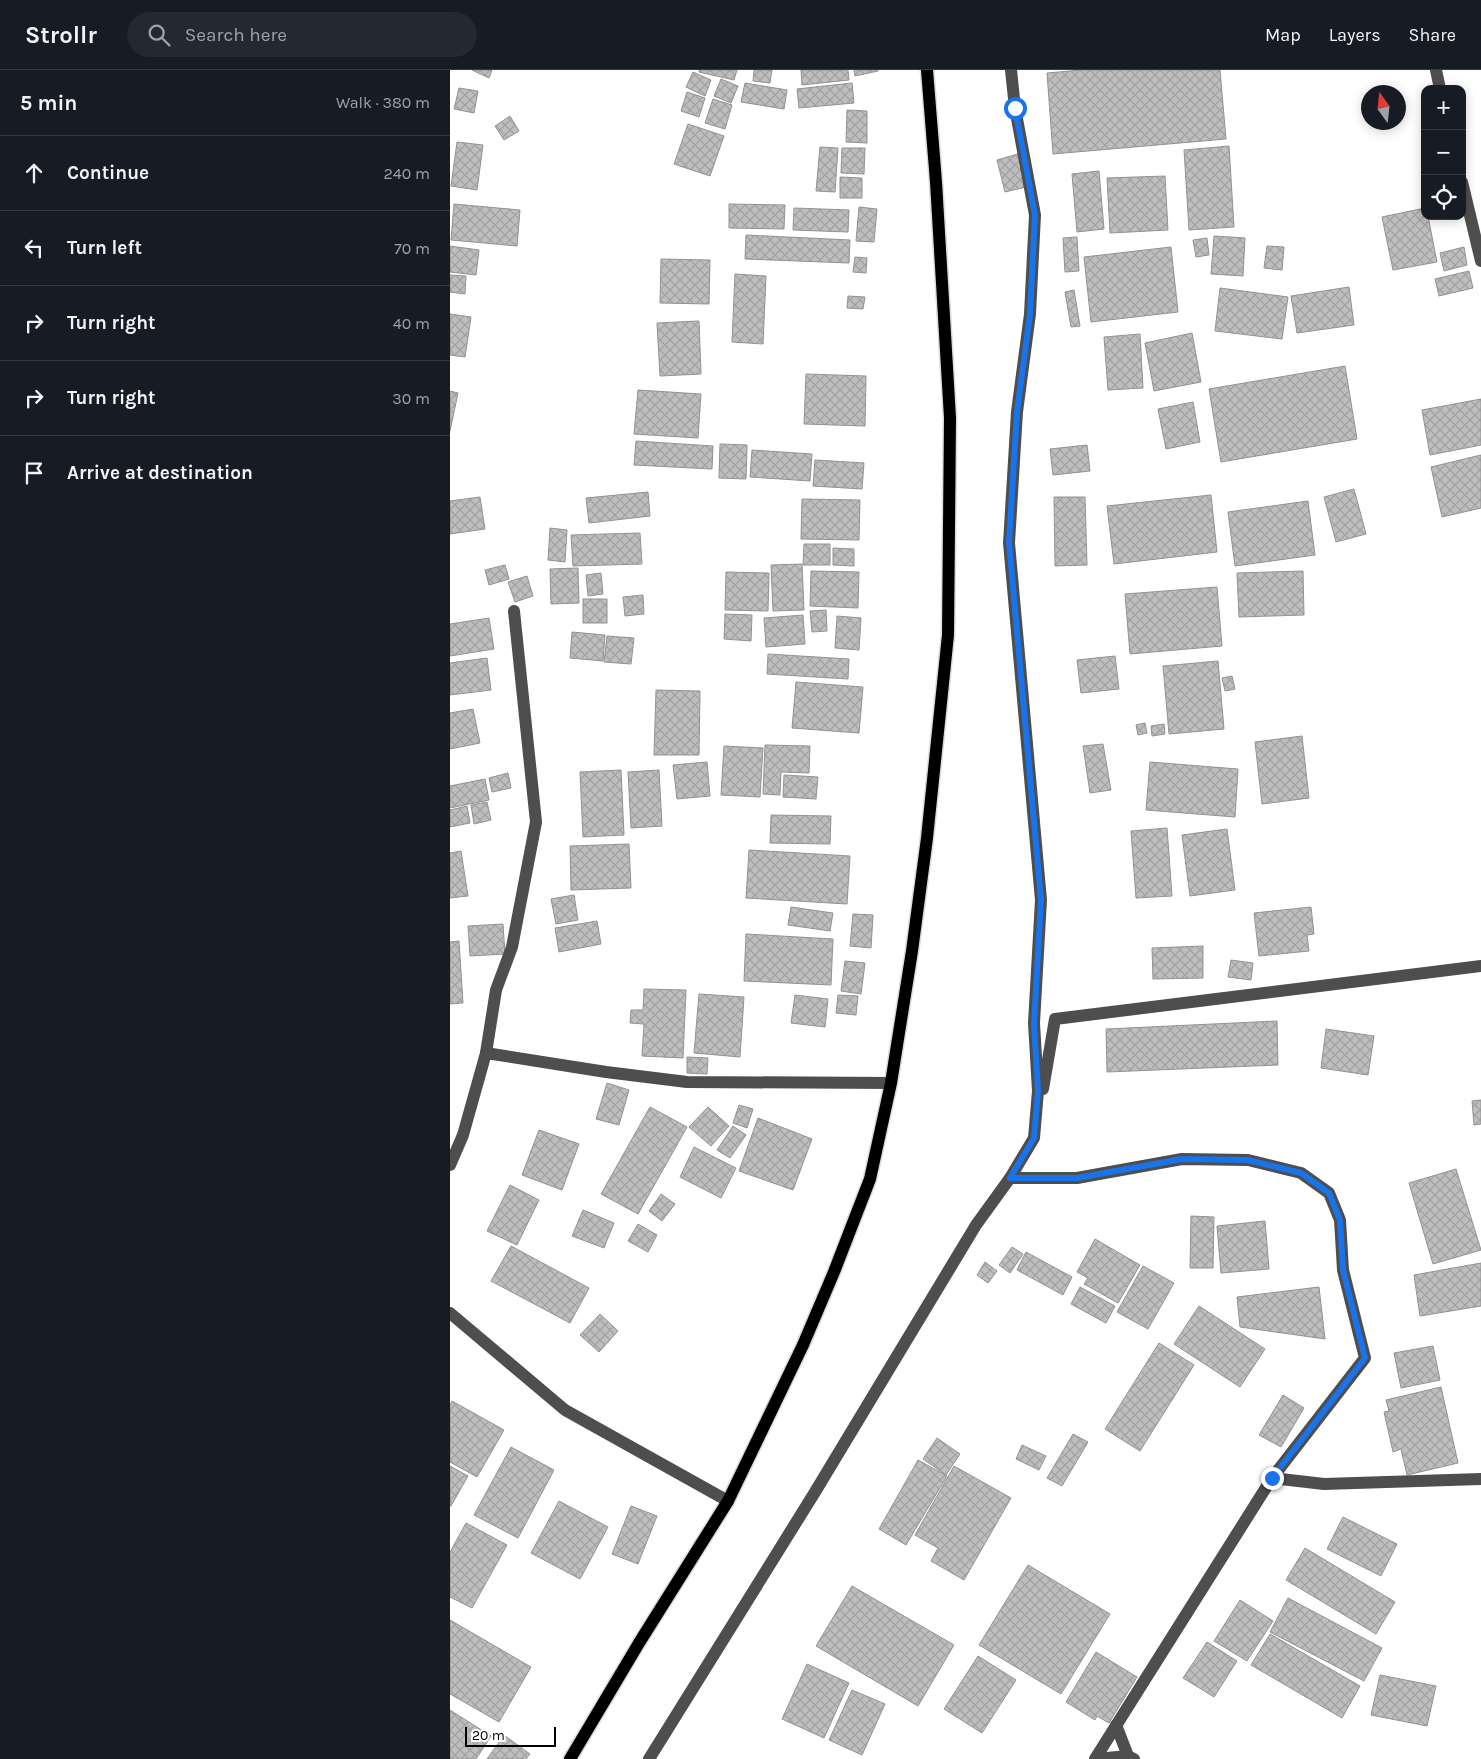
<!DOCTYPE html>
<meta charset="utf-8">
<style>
body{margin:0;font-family:Karla,sans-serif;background:#242831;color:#f1f3f6}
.controls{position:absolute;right:15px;top:15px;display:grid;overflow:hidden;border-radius:10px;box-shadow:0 2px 12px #0003}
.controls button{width:45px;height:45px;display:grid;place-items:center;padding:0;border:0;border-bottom:1px solid #363941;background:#171b24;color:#f1f3f6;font:25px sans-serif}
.compass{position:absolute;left:911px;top:15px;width:45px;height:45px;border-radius:50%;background:#171b24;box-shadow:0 2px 12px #0003;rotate:345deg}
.scale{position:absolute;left:15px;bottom:12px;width:91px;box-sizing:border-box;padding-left:5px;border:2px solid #000;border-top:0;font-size:14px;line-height:18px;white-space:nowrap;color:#000;-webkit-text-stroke:4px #fff;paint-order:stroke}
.stop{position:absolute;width:15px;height:15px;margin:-11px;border:4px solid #1a73e8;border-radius:50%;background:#fff}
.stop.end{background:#1a73e8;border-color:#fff;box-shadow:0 1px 5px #0008}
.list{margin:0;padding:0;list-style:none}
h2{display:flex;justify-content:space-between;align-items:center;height:65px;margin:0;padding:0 20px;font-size:21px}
h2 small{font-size:16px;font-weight:400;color:#9ea1a6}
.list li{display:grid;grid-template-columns:32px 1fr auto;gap:15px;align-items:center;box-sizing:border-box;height:75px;padding:0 20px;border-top:1px solid #363941}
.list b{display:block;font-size:19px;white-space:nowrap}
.list em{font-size:16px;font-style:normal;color:#9ea1a6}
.icon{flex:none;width:28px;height:28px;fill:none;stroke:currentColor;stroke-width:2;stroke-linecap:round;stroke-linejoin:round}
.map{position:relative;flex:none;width:1031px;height:1689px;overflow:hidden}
header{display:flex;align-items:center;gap:30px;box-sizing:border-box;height:70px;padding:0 25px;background:#171b24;border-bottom:1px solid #363941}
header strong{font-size:24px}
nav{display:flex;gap:28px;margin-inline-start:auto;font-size:18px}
.search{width:350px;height:45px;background:#242831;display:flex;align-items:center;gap:12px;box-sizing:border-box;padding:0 18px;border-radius:28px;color:#9ea1a6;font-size:19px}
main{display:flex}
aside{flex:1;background:#171b24}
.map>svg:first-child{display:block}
.building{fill:url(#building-cross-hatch);stroke:#929292}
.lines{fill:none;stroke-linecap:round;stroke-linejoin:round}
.major-casing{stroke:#dbdbdb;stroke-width:15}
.minor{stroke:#4e4e4e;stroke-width:12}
.major{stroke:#000;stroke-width:12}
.route{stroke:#1a73e8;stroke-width:6}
</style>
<header>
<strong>Strollr</strong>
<div class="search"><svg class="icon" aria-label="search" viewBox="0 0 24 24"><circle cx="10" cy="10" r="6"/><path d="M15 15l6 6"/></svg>Search here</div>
<nav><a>Map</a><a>Layers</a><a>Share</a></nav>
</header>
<main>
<aside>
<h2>5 min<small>Walk · 380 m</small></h2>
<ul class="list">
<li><svg class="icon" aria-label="ahead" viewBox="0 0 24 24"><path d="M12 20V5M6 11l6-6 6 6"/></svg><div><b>Continue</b></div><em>240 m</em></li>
<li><svg class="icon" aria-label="left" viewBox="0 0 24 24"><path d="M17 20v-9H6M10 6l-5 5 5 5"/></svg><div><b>Turn left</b></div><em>70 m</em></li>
<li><svg class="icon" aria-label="right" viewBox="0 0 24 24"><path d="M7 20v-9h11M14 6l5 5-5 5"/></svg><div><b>Turn right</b></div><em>40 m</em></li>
<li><svg class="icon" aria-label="right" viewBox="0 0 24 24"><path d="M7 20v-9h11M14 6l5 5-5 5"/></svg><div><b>Turn right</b></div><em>30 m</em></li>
<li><svg class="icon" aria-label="arrive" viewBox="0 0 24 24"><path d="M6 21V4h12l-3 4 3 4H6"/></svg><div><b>Arrive at destination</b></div></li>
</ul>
</aside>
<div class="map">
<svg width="1031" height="1689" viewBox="0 0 1031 1689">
<defs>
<pattern id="building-cross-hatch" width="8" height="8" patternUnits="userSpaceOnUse" patternTransform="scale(1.25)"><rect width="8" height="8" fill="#bebebe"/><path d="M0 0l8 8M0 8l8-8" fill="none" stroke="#a2a2a2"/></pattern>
</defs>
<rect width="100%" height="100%" fill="#fff"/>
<!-- building -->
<g class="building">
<path d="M22,0H42L39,8Z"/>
<path d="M249,0H287L284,10L249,2Z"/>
<path d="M304,0H322L320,13L303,11Z"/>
<path d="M351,0H398L399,10L352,15Z"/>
<path d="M404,0H428V1L405,6Z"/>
<path d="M631,0H770L776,69L603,84L597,3Z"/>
<path d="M243,2L261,10L255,26L236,17Z"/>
<path d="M271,9L288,16L281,33L264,26Z"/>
<path d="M295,13L337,20L334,39L291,32Z"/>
<path d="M402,13L404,33L349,38L347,19Z"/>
<path d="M9,18L28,21L24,43L4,39Z"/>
<path d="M237,22L255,28L249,47L231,41Z"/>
<path d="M263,29L282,35L275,59L255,53Z"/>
<path d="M397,40L417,41V73L396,72Z"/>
<path d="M60,46L69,61L54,70L45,56Z"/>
<path d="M238,54L274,66L260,106L224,94Z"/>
<path d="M7,72L33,75L27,120L1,116Z"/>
<path d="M779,76L784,157L739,160L734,80Z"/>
<path d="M370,77L388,78L385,122L366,121Z"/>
<path d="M392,78H415L414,104L391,103Z"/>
<path d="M568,84L576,117L555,122L547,90Z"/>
<path d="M649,101L654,159L627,162L622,104Z"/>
<path d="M715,106L718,160L660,163L657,108Z"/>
<path d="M390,107L412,108V128H390Z"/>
<path d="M4,134L70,140L67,176L1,170Z"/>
<path d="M279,134L335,135L334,159L279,158Z"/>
<path d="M409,137L427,139L424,172L406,171Z"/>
<path d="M344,138L399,140L398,162L343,160Z"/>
<path d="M975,138V146H978L987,192L943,200L932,147Z"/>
<path d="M296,165L400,170L399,193L295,189Z"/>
<path d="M764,166L795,168L793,206L761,204Z"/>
<path d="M627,167L629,201L615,202L613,168Z"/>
<path d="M757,168L759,185L746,187L743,170Z"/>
<path d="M0,176L29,180L26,205L0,202Z"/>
<path d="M817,176L834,177L832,200L814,198Z"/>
<path d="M721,177L728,242L641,252L634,187Z"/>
<path d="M1014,177L1017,195L994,201L990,183Z"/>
<path d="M405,187L417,188L416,203L403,202Z"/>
<path d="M211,189L260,190L259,234L210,233Z"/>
<path d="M1019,201L1023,218L989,226L985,209Z"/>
<path d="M285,204L316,206L313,274L282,272Z"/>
<path d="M0,205L16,206L15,224L0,222Z"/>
<path d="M899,217L904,255L847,263L841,226Z"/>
<path d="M770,218L838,227L832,269L765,261Z"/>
<path d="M624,220L630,256L621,257L615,222Z"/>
<path d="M398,226L415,227L413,239L397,238Z"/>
<path d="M0,244L21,247L15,287L0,285Z"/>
<path d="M249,251L251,304L210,306L207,253Z"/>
<path d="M742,263L751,312L704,321L695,273Z"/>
<path d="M690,264L693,318L658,320L654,267Z"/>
<path d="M895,296L907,369L771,392L759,319Z"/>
<path d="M356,304L416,306L415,356L354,354Z"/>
<path d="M188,320L251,324L248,368L184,364Z"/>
<path d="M0,321L8,323L0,361Z"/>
<path d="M1031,329V375L980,385L972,340Z"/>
<path d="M743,332L750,372L716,379L708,339Z"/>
<path d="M186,371L263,376L262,399L184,395Z"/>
<path d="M270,374L297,375L296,409L269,408Z"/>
<path d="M637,375L640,401L603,405L600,379Z"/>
<path d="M302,380L362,384L360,411L300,407Z"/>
<path d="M1031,385V438L992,447L981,397Z"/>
<path d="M365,390L414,393L412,419L363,416Z"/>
<path d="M904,419L916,464L886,472L874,427Z"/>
<path d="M198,422L200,446L139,453L136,428Z"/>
<path d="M761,425L767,482L664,494L657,436Z"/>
<path d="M30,427L35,459L0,464V431Z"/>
<path d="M604,427H635L637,495L605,496Z"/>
<path d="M352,429L410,430L409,470L351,469Z"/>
<path d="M858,431L865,485L785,496L778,442Z"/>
<path d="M100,458L117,460L115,492L98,490Z"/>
<path d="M190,463L192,494L123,496L121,465Z"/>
<path d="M354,474H380V495H353Z"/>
<path d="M383,478L404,479V496L383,495Z"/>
<path d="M352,494L354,540L323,541L321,495Z"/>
<path d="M55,495L59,509L39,515L35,500Z"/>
<path d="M128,498L129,533L101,534L100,499Z"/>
<path d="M361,501L409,502L408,538L360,536Z"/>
<path d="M853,501L854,545L789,547L787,503Z"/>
<path d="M276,502L319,503L318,541L275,540Z"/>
<path d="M151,503L153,524L138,526L136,505Z"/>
<path d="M77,506L83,526L65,532L58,512Z"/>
<path d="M767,517L772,576L680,584L675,524Z"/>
<path d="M193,525L194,544L175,546L173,527Z"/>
<rect x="133" y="529" width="24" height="24"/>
<path d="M376,540L377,561L362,562L360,541Z"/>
<path d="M275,544L302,545L301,571L274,569Z"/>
<path d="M353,545L355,574L316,577L314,548Z"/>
<path d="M387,546L411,548L409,580L385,578Z"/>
<path d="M39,548L44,579L0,586V554Z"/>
<path d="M122,562L155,565L153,591L120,588Z"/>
<path d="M157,566L184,568L181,594L154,592Z"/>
<path d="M318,584L399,589L398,609L317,604Z"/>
<path d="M665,586L669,619L631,623L627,590Z"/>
<path d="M37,588L41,620L0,625V593Z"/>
<path d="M768,591L774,659L719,664L713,596Z"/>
<path d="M782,606L785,619L775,621L772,608Z"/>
<path d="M346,612L413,617L409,663L342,658Z"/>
<path d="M206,620L250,621L249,685H204Z"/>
<path d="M23,639L30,673L0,679V643Z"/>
<path d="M695,653L697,663L688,665L686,655Z"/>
<path d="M714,654L715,664L702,666L701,656Z"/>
<path d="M852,666L859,728L812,734L805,672Z"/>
<path d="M653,674L661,720L640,723L633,676Z"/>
<path d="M315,675L360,676L359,703L331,702L330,725L313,724Z"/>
<path d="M274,676L313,678L310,727L271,725Z"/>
<path d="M257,692L260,726L227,729L223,695Z"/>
<path d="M700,692L788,699L785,747L696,740Z"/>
<path d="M171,700L174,765L133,767L130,702Z"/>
<path d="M209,700L212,756L181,758L178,702Z"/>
<path d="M58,703L61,718L42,722L39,708Z"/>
<path d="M334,705L368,707L366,729L333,727Z"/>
<path d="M35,709L39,730L0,738V716Z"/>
<path d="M37,732L41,750L24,754L21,735Z"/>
<path d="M17,736L20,753L0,757V740Z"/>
<path d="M321,745L381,746L380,774L320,773Z"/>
<path d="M717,758L722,826L686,828L681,761Z"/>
<path d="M777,759L785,820L740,826L732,765Z"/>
<path d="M179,774L181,818L121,820L120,776Z"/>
<path d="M299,780L400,786L397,834L296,828Z"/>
<path d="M11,781L18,826L0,828V783Z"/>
<path d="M124,825L128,850L106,854L101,829Z"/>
<path d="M341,837L383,843L380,861L338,855Z"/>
<path d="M861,837L864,864L857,865L859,881L809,886L804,843Z"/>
<path d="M403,844L423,845L421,878L400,876Z"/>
<path d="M147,851L151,874L109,882L105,858Z"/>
<path d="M53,854L55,884L20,886L18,856Z"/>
<path d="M296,864L383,869L381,915L294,911Z"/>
<path d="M9,871L13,933L0,934V872Z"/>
<path d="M753,876V908L703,909L702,878Z"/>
<path d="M781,890L803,893L801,910L778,907Z"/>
<path d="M395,891L415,893L411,924L391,921Z"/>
<path d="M194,919L236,920L233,988L192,986L194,954L180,953L181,940H193Z"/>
<path d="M249,924L294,927L290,987L244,983Z"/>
<path d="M345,925L378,929L375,957L341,953Z"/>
<path d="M388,925L408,926L406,945L386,943Z"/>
<path d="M827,951L828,995L657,1002L656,959Z"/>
<path d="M876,959L924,966L918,1005L871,998Z"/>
<path d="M237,987L258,988L257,1004L237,1003Z"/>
<path d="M157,1013L179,1020L169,1055L146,1049Z"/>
<path d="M1031,1030V1054L1024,1055L1022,1031Z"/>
<path d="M289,1035L303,1039L297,1058L283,1053Z"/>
<path d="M200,1037L237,1057L188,1144L151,1124Z"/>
<path d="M258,1037L279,1056L261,1076L239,1057Z"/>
<path d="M308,1048L362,1069L343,1120L289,1101Z"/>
<path d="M283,1056L296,1065L280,1088L267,1080Z"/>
<path d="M89,1060L129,1074L112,1120L72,1105Z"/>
<path d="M244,1077L286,1098L271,1128L230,1107Z"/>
<path d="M1006,1099L1031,1180L983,1194L959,1113Z"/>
<path d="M60,1115L89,1130L67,1175L37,1161Z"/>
<path d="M211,1124L225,1134L212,1151L199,1141Z"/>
<path d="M133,1140L164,1153L154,1178L122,1166Z"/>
<path d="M741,1146L764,1147L763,1198H740Z"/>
<path d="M815,1151L819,1199L771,1203L767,1156Z"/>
<path d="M188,1154L207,1165L198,1182L178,1171Z"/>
<path d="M645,1169L690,1195L668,1233L634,1214L638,1208L627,1202Z"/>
<path d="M61,1176L139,1218L120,1253L41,1211Z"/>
<path d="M562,1177L573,1184L560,1203L549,1195Z"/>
<path d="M576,1182L622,1207L613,1225L567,1200Z"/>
<path d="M535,1192L547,1201L538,1213L527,1205Z"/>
<path d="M1031,1193V1236L970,1246L964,1205Z"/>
<path d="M693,1196L724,1213L698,1259L667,1242Z"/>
<path d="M630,1217L665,1236L656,1253L621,1234Z"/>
<path d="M869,1217L875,1269L790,1257L787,1227Z"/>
<path d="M749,1236L815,1279L790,1317L724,1274Z"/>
<path d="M150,1244L168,1261L149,1282L130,1265Z"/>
<path d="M709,1273L744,1295L690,1381L655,1359Z"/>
<path d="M983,1276L990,1310L951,1318L944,1283Z"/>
<path d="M991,1317L1008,1393L957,1405L951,1379L943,1382L934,1342L939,1341L936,1330Z"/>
<path d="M833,1325L854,1338L831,1377L809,1365Z"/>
<path d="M2,1331L54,1360L27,1407L0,1392V1335Z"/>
<path d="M623,1364L638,1372L612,1416L597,1408Z"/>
<path d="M487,1368L510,1384L496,1405L473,1389Z"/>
<path d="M572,1375L596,1386L589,1400L566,1389Z"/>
<path d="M61,1377L104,1400L68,1468L24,1445Z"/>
<path d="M468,1390L497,1406L456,1475L429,1459Z"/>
<path d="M0,1396L18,1406L1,1436H0Z"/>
<path d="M504,1396L561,1428L514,1510L481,1491L488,1478L465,1465Z"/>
<path d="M109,1431L158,1457L130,1509L81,1483Z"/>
<path d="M181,1436L207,1446L188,1494L162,1484Z"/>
<path d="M893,1447L947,1474L931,1506L877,1479Z"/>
<path d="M16,1453L57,1475L22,1538L0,1527V1482Z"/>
<path d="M855,1478L945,1532L926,1564L836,1510Z"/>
<path d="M578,1495L660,1544L611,1624L529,1575Z"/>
<path d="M402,1516L504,1575L468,1636L366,1576Z"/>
<path d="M838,1528L932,1578L914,1611L820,1562Z"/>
<path d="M790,1530L823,1551L797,1591L764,1571Z"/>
<path d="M0,1550L81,1597L49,1652L0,1624Z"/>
<path d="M820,1564L910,1616L892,1648L801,1595Z"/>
<path d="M757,1572L787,1591L764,1627L733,1608Z"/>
<path d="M646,1582L687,1607L659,1653L647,1646L645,1650L616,1632Z"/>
<path d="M528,1586L566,1610L532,1663L494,1639Z"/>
<path d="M357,1594L399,1613L374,1668L332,1649Z"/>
<path d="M930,1605L986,1616L977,1656L921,1645Z"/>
<path d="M402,1620L435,1634L412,1685L379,1670Z"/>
<path d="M0,1640L41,1666L26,1689H0Z"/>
<path d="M54,1665L80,1684L76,1689H37Z"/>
</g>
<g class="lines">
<defs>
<path id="major" d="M120,1689L189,1573L278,1431L353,1275L384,1202L420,1109L441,1013L462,881L477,768L498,565L500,348L486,112L477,0"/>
</defs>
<!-- major casing -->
<use href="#major" class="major-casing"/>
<!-- minor -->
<g class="minor">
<path d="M986,0L990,19"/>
<path d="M1012,112L1031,191"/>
<path d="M36,983L156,1002L237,1012L441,1013"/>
<path d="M593,1019L605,949L1031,896"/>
<path d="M0,1095L13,1065L36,983L46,920L62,877L86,752L64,541"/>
<path d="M560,1108H627L732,1089L798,1090L851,1103L879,1123L890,1150L893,1200L915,1288L822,1408L645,1689"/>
<path d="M0,1243L115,1340L278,1431"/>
<path d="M822,1408L874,1414L1031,1409"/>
<path d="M666,1655L678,1686"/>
<path d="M199,1689L365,1422L526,1155L560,1108L584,1068L588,1021L584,953L591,830L559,473L567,342L580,244L585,145L565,38L561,0"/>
<path d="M646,1689L678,1686L684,1689"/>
</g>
<!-- major -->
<use href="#major" class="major"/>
</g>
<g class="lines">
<!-- route -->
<path class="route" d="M565,38L585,145L580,244L567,342L559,472L591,830L584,954L588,1021L584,1068L560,1108H627L732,1089L798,1090L851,1103L879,1123L890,1150L893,1200L915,1288L822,1408"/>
</g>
</svg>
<div class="controls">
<button>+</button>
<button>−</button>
<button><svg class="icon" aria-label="locate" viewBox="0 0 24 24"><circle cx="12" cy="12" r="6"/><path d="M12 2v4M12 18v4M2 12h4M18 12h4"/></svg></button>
</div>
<svg class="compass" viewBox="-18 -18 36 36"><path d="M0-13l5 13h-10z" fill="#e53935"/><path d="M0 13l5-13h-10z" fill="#9ea1a6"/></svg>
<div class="scale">20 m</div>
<div class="stop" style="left:565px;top:38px"></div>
<div class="stop end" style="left:822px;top:1408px"></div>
</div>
</main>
